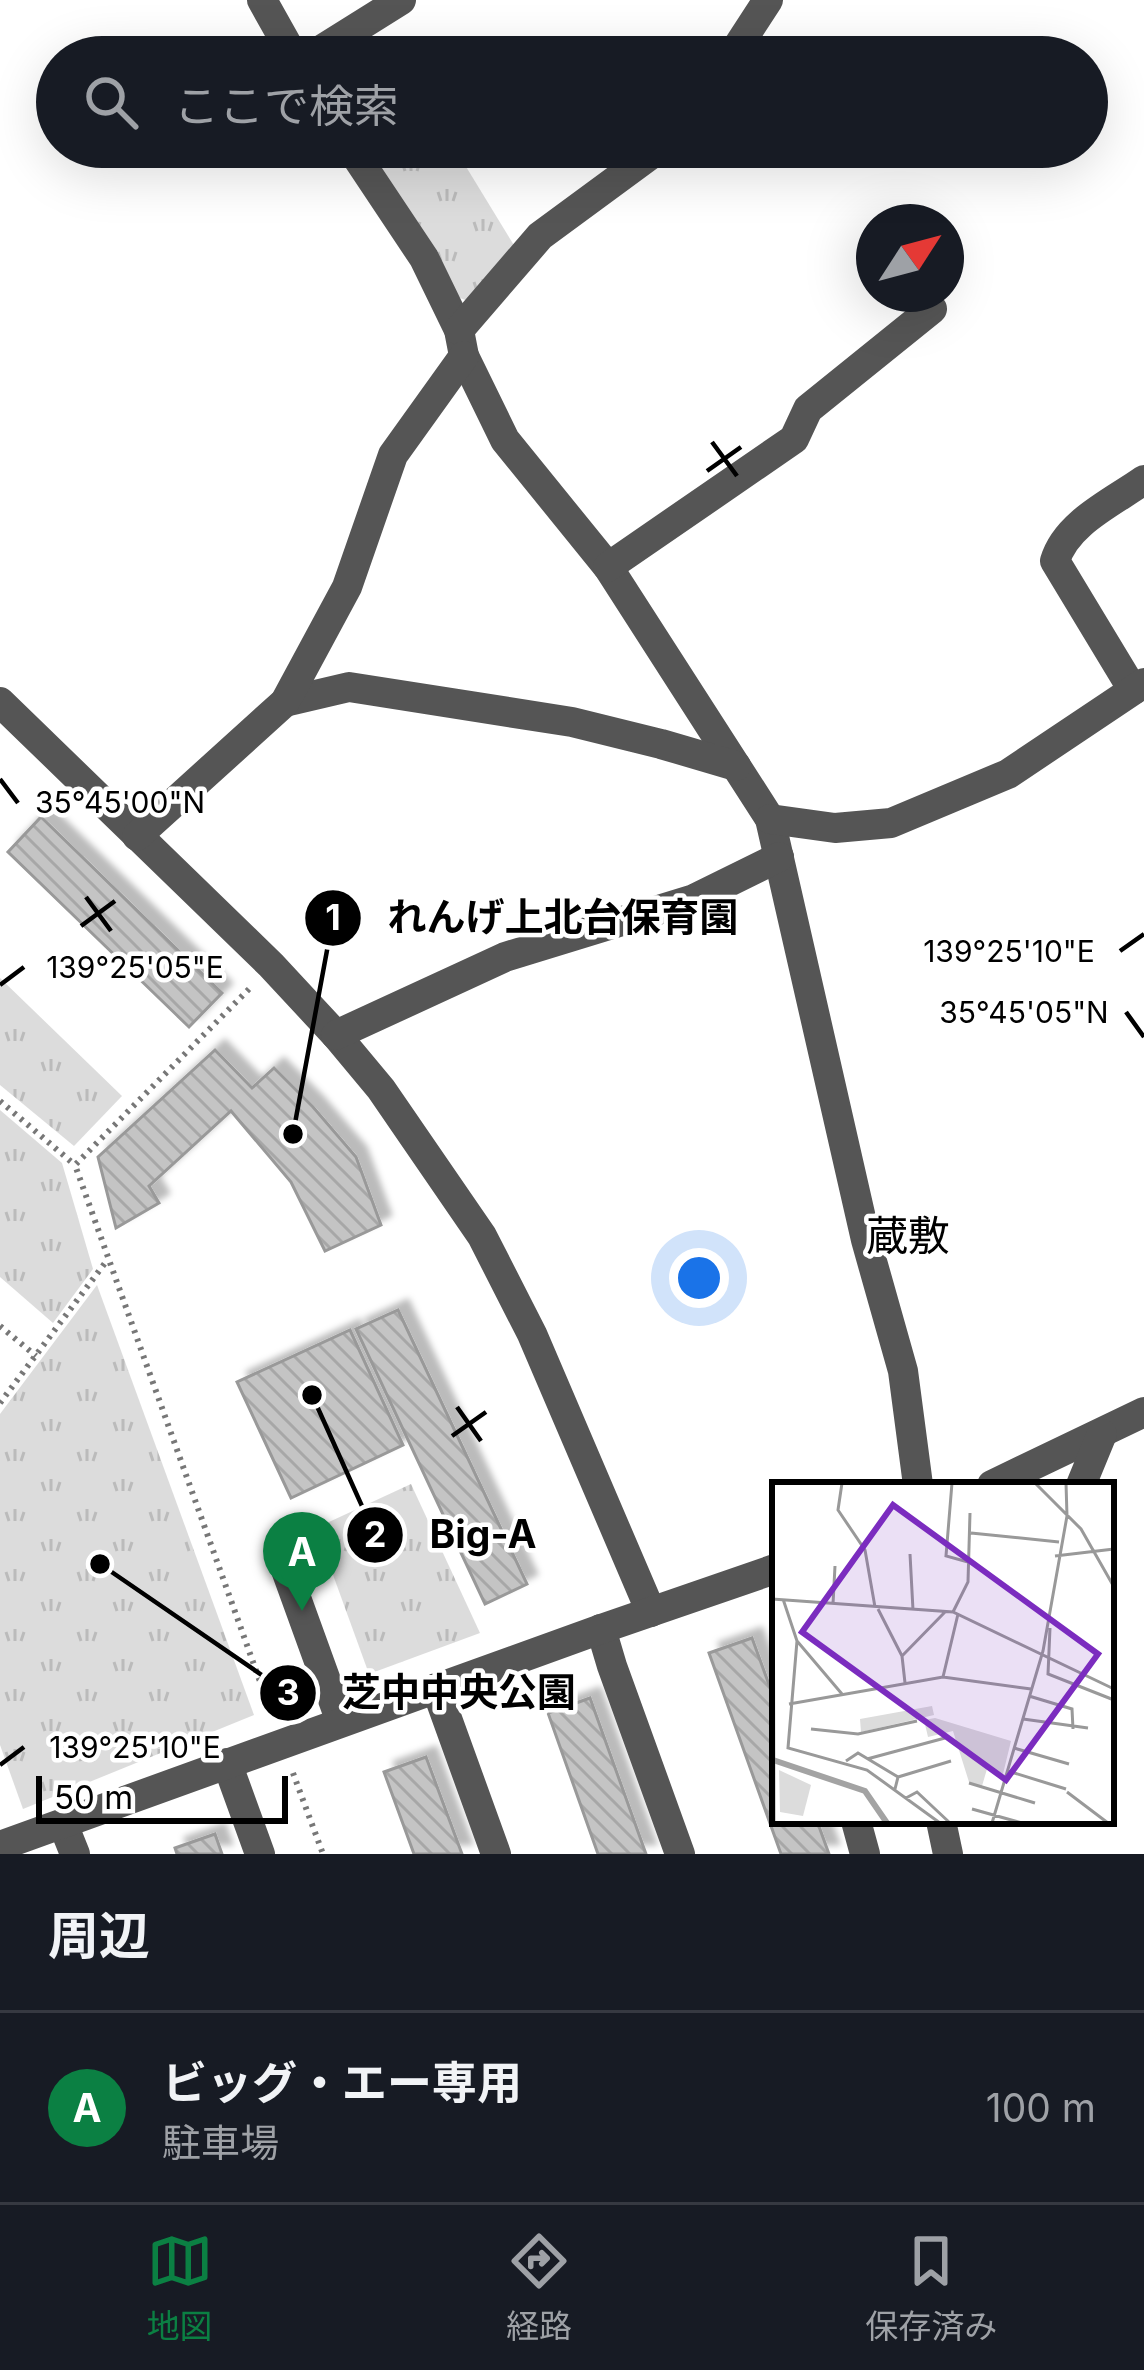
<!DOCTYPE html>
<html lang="ja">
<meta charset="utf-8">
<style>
body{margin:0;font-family:Inter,"Noto Sans JP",sans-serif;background:#242831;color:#f1f3f6}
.compass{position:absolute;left:856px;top:204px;width:108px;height:108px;border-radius:50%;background:#171b24;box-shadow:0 12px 48px #0002;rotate:54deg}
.scale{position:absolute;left:36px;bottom:30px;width:252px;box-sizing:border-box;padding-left:12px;border:6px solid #000;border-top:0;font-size:33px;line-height:42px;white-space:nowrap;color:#000;-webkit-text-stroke:9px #fff;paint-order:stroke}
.you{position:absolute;left:699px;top:1278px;width:42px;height:42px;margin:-30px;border:9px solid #fff;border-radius:50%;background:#1a73e8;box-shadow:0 0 0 18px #1a73e833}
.badge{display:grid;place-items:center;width:78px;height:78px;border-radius:50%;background:#0b8043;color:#fff;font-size:39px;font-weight:700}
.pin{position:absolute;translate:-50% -99px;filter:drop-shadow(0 3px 6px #0008)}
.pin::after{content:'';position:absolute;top:63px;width:42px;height:36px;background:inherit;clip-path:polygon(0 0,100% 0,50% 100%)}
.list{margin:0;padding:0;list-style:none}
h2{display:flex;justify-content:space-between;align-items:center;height:156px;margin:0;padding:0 48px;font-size:51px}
h2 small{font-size:39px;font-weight:400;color:#9ea1a6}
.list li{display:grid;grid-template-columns:78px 1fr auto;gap:36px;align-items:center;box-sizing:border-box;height:192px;padding:0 48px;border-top:3px solid #363941}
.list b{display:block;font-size:45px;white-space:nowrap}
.list p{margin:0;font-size:39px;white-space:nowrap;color:#9ea1a6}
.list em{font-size:39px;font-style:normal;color:#9ea1a6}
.icon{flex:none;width:66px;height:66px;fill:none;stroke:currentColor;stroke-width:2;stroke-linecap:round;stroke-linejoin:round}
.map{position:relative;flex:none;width:1144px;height:1854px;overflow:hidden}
.search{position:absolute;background:#171b24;box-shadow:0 12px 48px #0002;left:36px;right:36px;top:36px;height:132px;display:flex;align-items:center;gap:30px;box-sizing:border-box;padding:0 42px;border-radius:66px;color:#9ea1a6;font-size:45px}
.sheet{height:348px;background:#171b24}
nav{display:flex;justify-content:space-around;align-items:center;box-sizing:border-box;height:168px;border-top:3px solid #363941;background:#171b24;font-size:33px;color:#9ea1a6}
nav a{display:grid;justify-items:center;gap:6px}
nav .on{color:#0b8043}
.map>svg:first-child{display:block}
.park{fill:url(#park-tufts)}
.building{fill:url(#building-back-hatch);stroke:#999;stroke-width:3;filter:url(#shadow)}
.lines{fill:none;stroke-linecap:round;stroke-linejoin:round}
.path{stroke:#777;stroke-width:6;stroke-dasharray:3 6;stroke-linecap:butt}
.minor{stroke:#555;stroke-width:30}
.ticks{fill:none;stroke:#000;stroke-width:4.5}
.labels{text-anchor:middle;stroke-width:9;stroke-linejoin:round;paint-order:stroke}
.quarter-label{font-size:42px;fill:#000;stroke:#fff}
.inset-river{fill:none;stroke:#a3a3a3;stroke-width:6}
.inset-road{fill:none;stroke:#999;stroke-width:3}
.view{fill:#7b2cbf;fill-opacity:0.15;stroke:#7b2cbf;stroke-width:6}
.inset-edge{fill:none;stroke:#000;stroke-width:6}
.ticks-label{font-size:30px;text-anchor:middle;fill:#000;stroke:#fff;stroke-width:9;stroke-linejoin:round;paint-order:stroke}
.leader{fill:none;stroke:#000;stroke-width:4.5}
.callout-dot{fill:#000;stroke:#fff;stroke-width:4.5}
.mark-label{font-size:36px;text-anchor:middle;font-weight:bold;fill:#fff}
.callout-label{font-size:39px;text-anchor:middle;font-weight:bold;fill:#000;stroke:#fff;stroke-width:9;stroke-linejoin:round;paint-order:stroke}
</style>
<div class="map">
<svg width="1144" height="1854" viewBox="0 0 1144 1854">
<defs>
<pattern id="park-tufts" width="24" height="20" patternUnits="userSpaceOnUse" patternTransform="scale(3)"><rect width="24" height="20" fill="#dcdcdc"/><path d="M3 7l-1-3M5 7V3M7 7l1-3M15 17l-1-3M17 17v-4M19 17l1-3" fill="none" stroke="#bbb"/></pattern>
<pattern id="building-back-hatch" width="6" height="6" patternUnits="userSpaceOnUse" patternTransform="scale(3)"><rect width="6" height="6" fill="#c4c4c4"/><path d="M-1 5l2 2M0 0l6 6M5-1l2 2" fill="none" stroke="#a7a7a7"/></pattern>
<filter id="shadow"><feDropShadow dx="10" dy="-10" stdDeviation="3" flood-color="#0004"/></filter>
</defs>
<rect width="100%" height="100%" fill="#fff"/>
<!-- park -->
<g class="park">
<path d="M373,147H454L515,247L468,301L460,298L369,150Z"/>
<path d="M0,978L122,1096L74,1146L0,1085Z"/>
<path d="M0,1110L62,1163L93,1269L53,1323L0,1277Z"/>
<path d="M97,1285L254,1715L23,1809L0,1745V1414Z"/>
<path d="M411,1484L480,1633L369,1674L316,1528Z"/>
</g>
<!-- building -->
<g class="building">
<path d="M41,817L222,993L189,1027L8,852Z"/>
<path d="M215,1050L252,1088L274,1068L313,1107L356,1157L381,1225L325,1251L291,1182L231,1111L149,1186L159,1203L116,1228L98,1157Z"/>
<path d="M398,1310L527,1584L485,1604L356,1329Z"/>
<path d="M350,1330L403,1445L291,1498L237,1382Z"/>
<path d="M752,1638L775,1701V1821H817L829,1854H781L709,1653Z"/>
<path d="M590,1698L646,1854H598L548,1713Z"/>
<path d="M426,1757L462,1854H414L384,1772Z"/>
<path d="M215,1834L222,1854H177L175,1848Z"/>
</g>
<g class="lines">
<!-- path -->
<g class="path">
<path d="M249,989L75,1165L272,1715"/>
<path d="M0,1101L75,1165"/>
<path d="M0,1326L36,1356"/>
<path d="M0,1403L108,1259"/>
<path d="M293,1773L323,1854"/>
</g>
<!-- minor -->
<g class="minor">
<path d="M262,0L294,57"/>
<path d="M310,57L401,0"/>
<path d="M731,57L768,0"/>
<path d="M350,147L424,258L459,330L464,356L505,440L608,567L770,819L866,1240L903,1371L918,1485"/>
<path d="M459,330L540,236L661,147"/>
<path d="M608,567L794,439L808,409L932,309"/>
<path d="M1133,690L1055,561C1066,523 1113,502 1144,480"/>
<path d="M0,702L271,965L336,1035L381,1089L482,1236L532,1334L651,1612"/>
<path d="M285,702L349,687L572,722L661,744L736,766"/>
<path d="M770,819L835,828L891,823L1008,774L1144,683"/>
<path d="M137,836L285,702L347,587L393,455L464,356"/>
<path d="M336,1035L505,957L694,899L779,857"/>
<path d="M992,1485L1144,1412"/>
<path d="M1081,1485L1102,1434"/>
<path d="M282,1559L341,1722"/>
<path d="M601,1629L612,1666L680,1854"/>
<path d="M436,1688L496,1854"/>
<path d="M227,1763L260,1854"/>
<path d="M856,1821L865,1854"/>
<path d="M941,1821L948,1854"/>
<path d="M63,1824L75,1854"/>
<path d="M0,1846L601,1629L775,1569"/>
</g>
</g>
<!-- ticks -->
<path class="ticks" d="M712,442L737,476M707,471L741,447M0,779L18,803M86,897L111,931M81,926L115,901M1120,951L1144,934M0,985L24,967M1126,1012L1144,1037M457,1407L481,1441M452,1436L486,1412M0,1765L24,1747"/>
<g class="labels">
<!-- quarter labels -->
<g class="quarter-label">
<text x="908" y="1251">蔵敷</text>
</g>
</g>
<!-- overview -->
<g transform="translate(772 1482)">
<rect width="342" height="342" fill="#fff"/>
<path d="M7,288L39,303L31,334L8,330Z" fill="#dcdcdc"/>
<path d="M160,224L162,233L89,250L88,237ZM163,236L239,259L231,292L215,287L210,304L197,300L181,249L156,255L152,238Z" fill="#dcdcdc"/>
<path class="inset-river" d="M1,278L93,309L115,341"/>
<path class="inset-road" d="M1,1L2,341M70,1L66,28L93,68L103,125M180,1L174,74L196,80M263,1L309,47L342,105M199,51L287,60M138,72L141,128M283,74L342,67M0,117L181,130L342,207M11,117L25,159L70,212M61,122L63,84M106,127L130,174L133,201M181,130L196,100L198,31M278,146L276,192L342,218M25,159L16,266L95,288L168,341M130,174L173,130M171,195L186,132M257,214L300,227L301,247M17,222L171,195L259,207M251,237L316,246M39,247L86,252L145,239M242,266L297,282M95,277L173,256M74,279L86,271L126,295L123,307M236,289L294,307M126,295L179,279M197,301L263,321M295,310L336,341M134,316L145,310L178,341M200,327L250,341M220,341L271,169L295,34L294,1"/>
<path class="view" d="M121,23L326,172L234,298L30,150Z"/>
<rect width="342" height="342" class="inset-edge"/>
</g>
<g class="ticks-label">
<text x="120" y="813">35°45'00"N</text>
<text x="1009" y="962">139°25'10"E</text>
<text x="135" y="978">139°25'05"E</text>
<text x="1024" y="1023">35°45'05"N</text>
<text x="135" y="1758">139°25'10"E</text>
</g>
<!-- callouts -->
<path class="leader" d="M293 1134L333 918M312 1395L375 1535M100 1564L288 1693"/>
<g class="callout-dot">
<circle cx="293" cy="1134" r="12"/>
<circle cx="312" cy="1395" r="12"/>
<circle cx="100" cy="1564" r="12"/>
<circle cx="333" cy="918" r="30"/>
<circle cx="375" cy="1535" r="30"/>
<circle cx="288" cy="1693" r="30"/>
</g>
<g class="mark-label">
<text x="333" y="930">1</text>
<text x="375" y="1547">2</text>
<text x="288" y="1705">3</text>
</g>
<g class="callout-label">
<text x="563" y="931">れんげ上北台保育園</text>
<text x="483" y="1548">Big-A</text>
<text x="459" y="1706">芝中中央公園</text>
</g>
</svg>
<svg class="compass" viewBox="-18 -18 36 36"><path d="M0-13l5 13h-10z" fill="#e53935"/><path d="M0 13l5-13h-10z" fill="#9ea1a6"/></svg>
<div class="scale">50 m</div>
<div class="you"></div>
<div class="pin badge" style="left:302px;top:1611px">A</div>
<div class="search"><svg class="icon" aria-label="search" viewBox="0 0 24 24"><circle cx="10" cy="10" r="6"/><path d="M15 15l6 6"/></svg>ここで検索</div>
</div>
<section class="sheet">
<h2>周辺<small></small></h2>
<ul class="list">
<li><span class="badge">A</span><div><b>ビッグ・エー専用</b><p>駐車場</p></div><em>100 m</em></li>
</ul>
</section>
<nav>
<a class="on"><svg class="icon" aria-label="map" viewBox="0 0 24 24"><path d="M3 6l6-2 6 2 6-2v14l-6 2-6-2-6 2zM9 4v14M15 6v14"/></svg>地図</a>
<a><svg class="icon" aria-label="directions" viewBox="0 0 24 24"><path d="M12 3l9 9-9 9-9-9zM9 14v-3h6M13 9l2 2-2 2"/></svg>経路</a>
<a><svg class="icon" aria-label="saved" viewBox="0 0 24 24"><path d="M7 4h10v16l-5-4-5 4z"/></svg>保存済み</a>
</nav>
